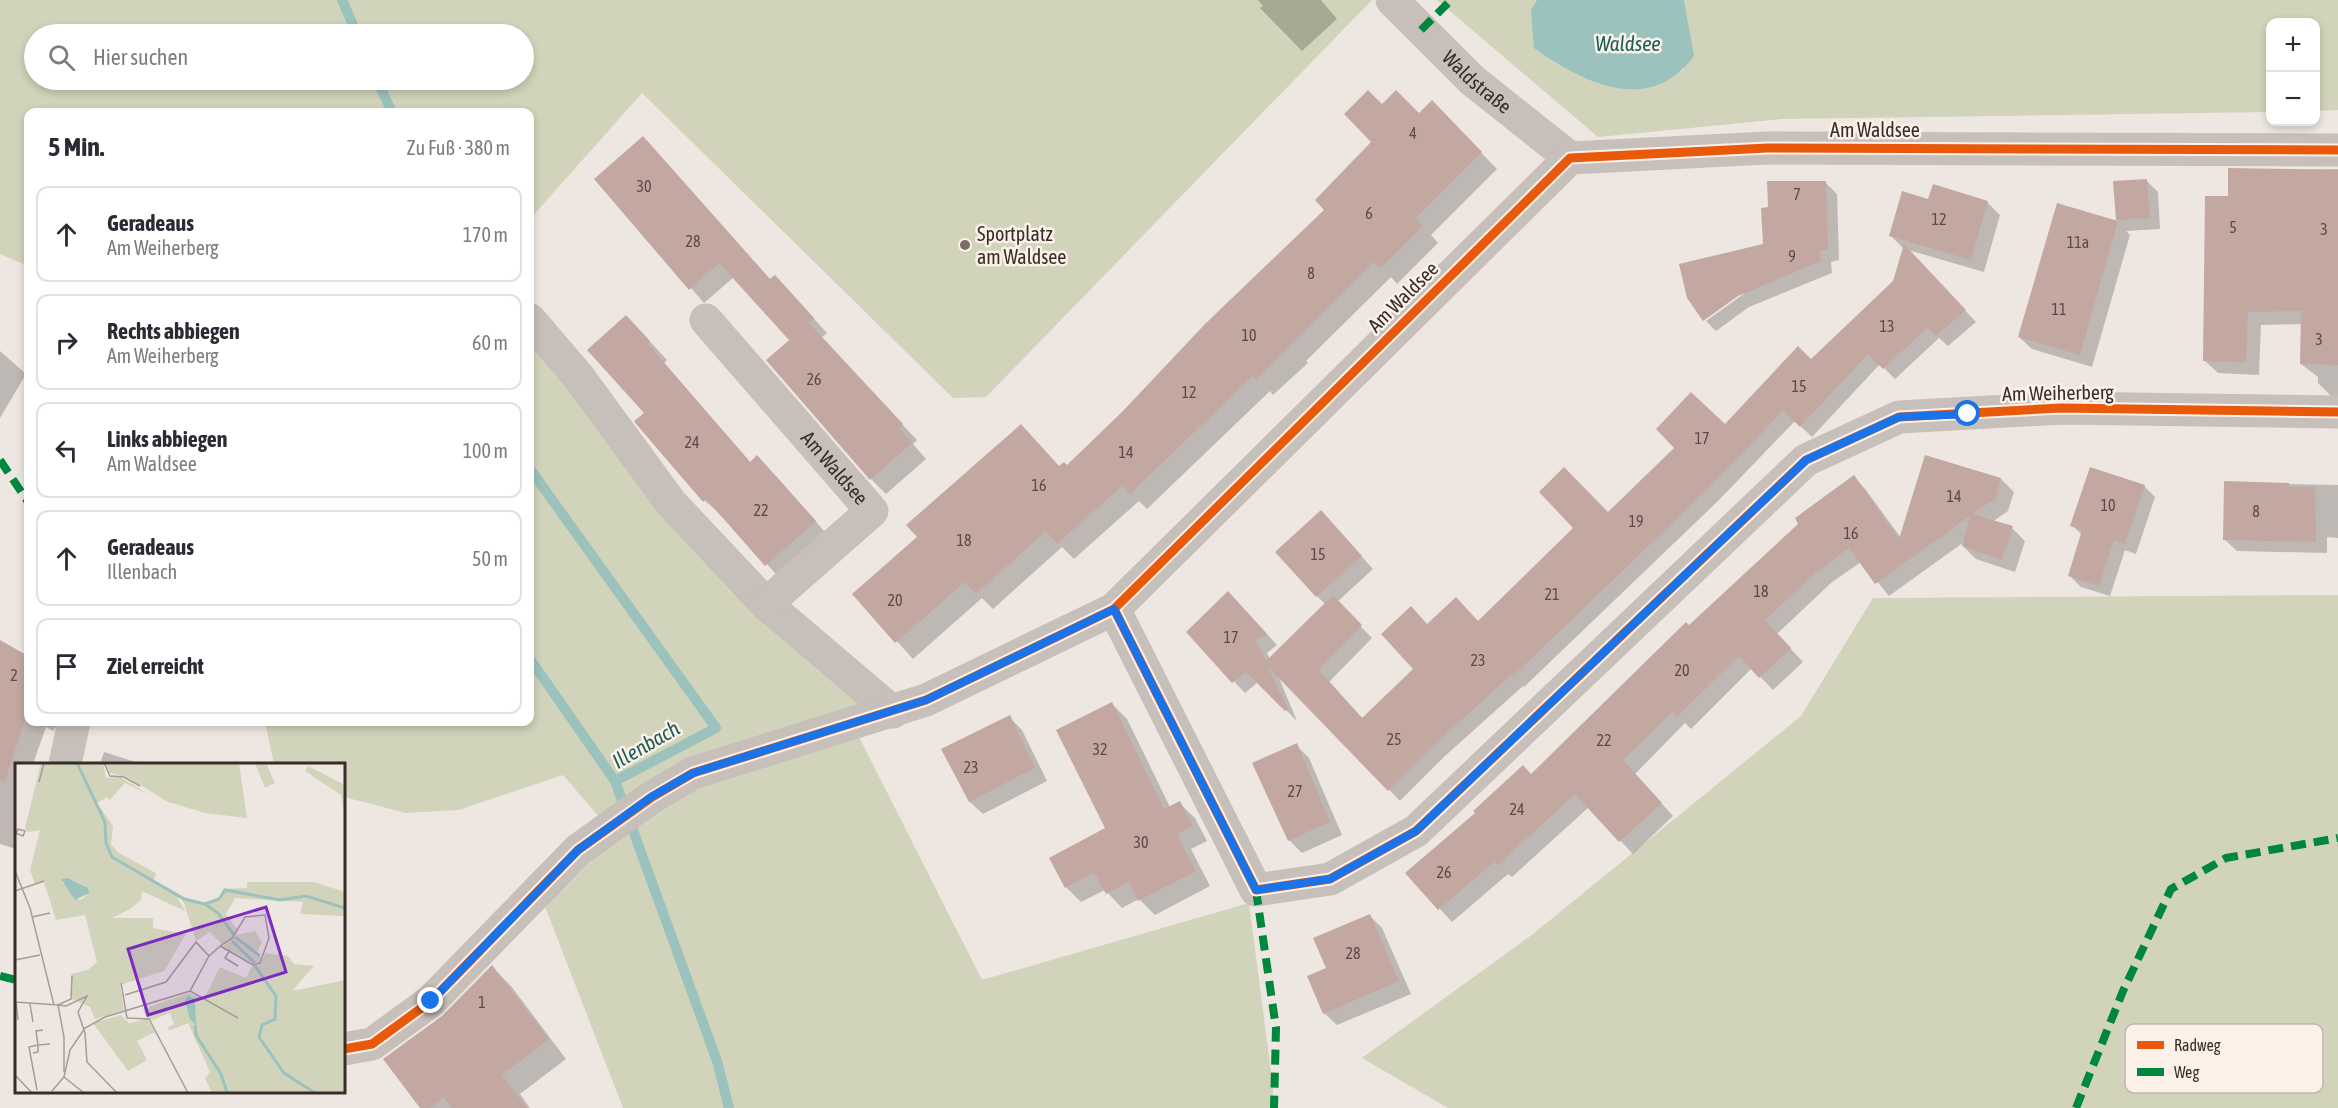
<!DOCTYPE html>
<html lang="de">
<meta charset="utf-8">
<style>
body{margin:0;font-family:"Asap Condensed",sans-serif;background:#f2f2f3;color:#2b2b33}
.controls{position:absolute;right:18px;top:18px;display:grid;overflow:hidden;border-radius:12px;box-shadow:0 3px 9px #0003}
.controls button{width:54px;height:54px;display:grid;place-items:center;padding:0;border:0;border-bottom:2px solid #e1e1e2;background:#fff;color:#2b2b33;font:30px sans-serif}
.stop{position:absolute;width:18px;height:18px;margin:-14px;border:4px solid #1a73e8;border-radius:50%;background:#fff}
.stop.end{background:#1a73e8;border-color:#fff;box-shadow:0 2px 6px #0008}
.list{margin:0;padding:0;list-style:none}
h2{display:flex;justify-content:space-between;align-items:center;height:78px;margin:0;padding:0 24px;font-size:26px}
h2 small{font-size:20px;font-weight:400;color:#7c7c81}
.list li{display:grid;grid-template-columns:39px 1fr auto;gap:18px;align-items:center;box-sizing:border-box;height:96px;margin:0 12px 12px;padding:0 12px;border:2px solid #e1e1e2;border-radius:12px}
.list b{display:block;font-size:22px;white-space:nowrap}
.list p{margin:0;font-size:20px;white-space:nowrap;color:#7c7c81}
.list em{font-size:20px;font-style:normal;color:#7c7c81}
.icon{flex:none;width:33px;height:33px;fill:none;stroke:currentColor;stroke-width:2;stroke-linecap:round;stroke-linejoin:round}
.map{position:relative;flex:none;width:2338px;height:1108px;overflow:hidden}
.search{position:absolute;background:#fff;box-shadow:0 3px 9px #0003;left:24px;top:24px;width:510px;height:66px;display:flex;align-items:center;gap:15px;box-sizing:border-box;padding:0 21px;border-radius:33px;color:#7c7c81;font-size:22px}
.panel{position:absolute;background:#fff;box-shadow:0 3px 9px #0003;left:24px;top:108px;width:510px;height:618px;border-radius:12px}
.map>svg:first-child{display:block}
.green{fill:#d1d4ba;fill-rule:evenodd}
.water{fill:#9cc2be}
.shadow{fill:#0003}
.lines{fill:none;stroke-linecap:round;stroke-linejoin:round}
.stream{stroke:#9cc2be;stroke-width:10}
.building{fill:#c3a8a2}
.street{stroke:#c7bfba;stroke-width:33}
.quiet{stroke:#00873e;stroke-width:8;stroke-dasharray:15 8;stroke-linecap:butt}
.cycleway-casing{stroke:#fbf1e9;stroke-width:13}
.cycleway{stroke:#e8590c;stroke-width:9}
.route{stroke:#1a73e8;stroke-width:8}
.poi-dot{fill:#786d69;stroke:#fbf1e9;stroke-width:2}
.labels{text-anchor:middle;stroke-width:5;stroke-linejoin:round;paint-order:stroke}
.number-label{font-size:16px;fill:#5b4b46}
.street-label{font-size:20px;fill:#382c28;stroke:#fbf1e9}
.poi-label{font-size:20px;fill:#382c28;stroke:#fbf1e9;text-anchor:start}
.water-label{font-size:21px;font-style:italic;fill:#1b5d5a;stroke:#fbf1e9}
.inset-river{fill:none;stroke:#9cc2be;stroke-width:3}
.inset-road{fill:none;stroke:#a59c97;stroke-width:1.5}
.view{fill:#7b2cbf;fill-opacity:0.15;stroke:#7b2cbf;stroke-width:3}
.inset-edge{fill:none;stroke:#382c28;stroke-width:3}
.key{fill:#fbf1e9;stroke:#c0b6af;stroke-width:1.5}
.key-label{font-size:16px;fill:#382c28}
</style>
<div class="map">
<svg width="2338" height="1108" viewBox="0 0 2338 1108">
<rect width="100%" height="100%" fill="#eee7e1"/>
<!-- green -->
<g class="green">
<path d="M0,0H1372L986,397L953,398L642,93L530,219V112H28V266L0,254ZM524,34V80H34V34Z"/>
<path d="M1437,0H1537L1531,10L1653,86L1682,71L1693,56L1684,0H2338V110L2316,111V22H2270V112L1782,119L1598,137Z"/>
<path d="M530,336L870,701L598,816L563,775L459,810L406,813L344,797V764H274L265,722H530Z"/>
<path d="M2338,595V1108H1448L1362,1058L1533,934L1801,716L1873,598Z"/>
<path d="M856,731L982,980L1249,903L1273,1087L1272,1108H623L544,904L596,853L658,800Z"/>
</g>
<!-- water -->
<path class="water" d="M1537,0H1684L1694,56C1649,117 1582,82 1534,48L1531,10Z"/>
<!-- shadow -->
<g class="shadow">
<path d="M1258,0H1321L1337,19L1302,51L1260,8L1263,6Z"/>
<path d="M1432,102L1497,169L1431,235L1438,243L1397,284L1391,277L1306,361L1308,363L1273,395L1270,391L1147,509L1139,501L1074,559L1062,547L993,609L982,598L913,659L854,594L1060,467H1067L1326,210L1373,142L1382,106L1419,115Z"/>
<path d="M2338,169V397H2332L2318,383V377L2301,364L2302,324L2261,325L2259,375L2218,373L2204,360L2229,198L2230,170Z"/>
<path d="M596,179L789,291L827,333L821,338L917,440L913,444L926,459L886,494L871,479L791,340L734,277L704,303Z"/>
<path d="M2147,181L2158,192L2160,229L2126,231L2130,235L2092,367L2032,349L2019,337L2117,222L2115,183Z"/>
<path d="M1825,182L1837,194L1839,260L1831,262L1832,273L1749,307L1716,331L1706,321L1745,293L1765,245L1770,209Z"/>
<path d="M1929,201L1987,202L2000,215L1984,272L1908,250L1976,322L1948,346L1939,338L1895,379L1880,364L1812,437L1795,421L1718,501L1524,687L1523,686L1445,756L1400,801L1277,673L1297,721L1258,682L1245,693L1188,632L1239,604L1277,645L1267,653L1270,659L1326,605L1317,596L1333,525L1373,569L1337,602L1372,638L1329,682L1363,719L1415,669L1427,625L1479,623L1608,514L1811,361L1894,282L1904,249L1891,236Z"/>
<path d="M644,335L667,360L664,363L751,463L775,475L832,540L784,583L724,517L705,501L638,424L646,413Z"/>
<path d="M0,351L26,374L0,418Z"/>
<path d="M1854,477L1866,490L1901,538L2001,479L2014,492L2008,511L1992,522L2012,528L2025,541L2015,572L1976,559L1963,546L1964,542L1889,596L1861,562L1831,583L1777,634L1803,662L1773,690L1752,668L1691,729L1685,723L1635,774L1673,816L1633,854L1589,807L1512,877L1508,874L1452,922L1407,873L1532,776Z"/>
<path d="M2226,483L2338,485V538L2327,537V553L2237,551L2225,540Z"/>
<path d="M2144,486L2155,497L2136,554L2125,550L2110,596L2081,587L2070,576L2082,535L2072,525Z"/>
<path d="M0,641L28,658V722H59L53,731L46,727L33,764H16V849L0,844Z"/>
<path d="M1112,704L1127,719L1170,807L1179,803L1195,818L1207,841L1191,849L1210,886L1155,915L1139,899L1122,908L1105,890L1081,902L1066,887L1107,829Z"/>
<path d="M1009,717L1022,730L1047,781L983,814L970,802L943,749Z"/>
<path d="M1296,745L1309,758L1342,835L1302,853L1289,840Z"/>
<path d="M104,752L142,764H100Z"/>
<path d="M1370,916L1382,928L1411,994L1337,1025L1324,1013L1328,969Z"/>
<path d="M492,967L511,986L566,1059L520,1094L530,1108H422Z"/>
</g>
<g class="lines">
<!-- stream -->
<g class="stream">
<path d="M342,0L357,34"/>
<path d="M377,80L392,112"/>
<path d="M530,469L716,728L615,781L717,1061L729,1108"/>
<path d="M530,659L615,781"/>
</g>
</g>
<!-- building -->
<g class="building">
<path d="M1368,90L1382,104L1396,90L1419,113L1432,100L1482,152L1416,218L1423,226L1380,269L1374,262L1291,344L1292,345L1256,380L1253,376L1130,494L1122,486L1057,544L1046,531L976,594L965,582L895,643L852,594L917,537L906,525L1021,424L1059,466L1064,462L1067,465L1123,411L1205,324L1324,210L1315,200L1371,142L1344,114Z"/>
<path d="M643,136L770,279L775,275L814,318L789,340L719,263L689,290L594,179Z"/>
<path d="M2228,168L2338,170V365L2300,364L2301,311L2248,312L2246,362L2203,361L2205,196H2228Z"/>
<path d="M2147,179L2150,218L2116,220L2113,181Z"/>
<path d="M1767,181H1826L1828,249L1820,251L1821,261L1738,296L1703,321L1687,298L1679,264L1763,244L1761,208L1768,207Z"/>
<path d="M1933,184L1988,201L1971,260L1889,236L1902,191L1928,199Z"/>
<path d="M2057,203L2118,221L2080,355L2018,337Z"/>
<path d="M1904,244L1966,310L1936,336L1927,328L1883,369L1868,354L1800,427L1783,411L1707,490L1512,677L1511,675L1434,745L1388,791L1268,667L1288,709L1285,711L1246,672L1232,683L1186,632L1228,591L1267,634L1256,641L1266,661L1333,595L1362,625L1319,670L1362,718L1413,669L1381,634L1411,606L1427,624L1456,597L1478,621L1573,528L1539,492L1564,467L1608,512L1674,448L1656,429L1691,392L1725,424L1798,346L1811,359L1893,281Z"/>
<path d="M626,315L650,341L648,344L750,462L757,455L816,521L765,566L706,499L703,502L637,425L634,421L644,413L587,350Z"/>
<path d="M809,323L903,424L899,428L912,443L870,480L766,360Z"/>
<path d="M1925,455L2001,478L1996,498L1972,514L2013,526L2002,560L1962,546L1970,516L1875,584L1849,548L1818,571L1765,620L1791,648L1759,678L1739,656L1677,717L1672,712L1623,760L1662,803L1619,842L1575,794L1498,865L1494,862L1438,910L1405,873L1475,813L1473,811L1523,765L1531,774L1686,622L1689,625L1798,524L1795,518L1854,475L1899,539Z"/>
<path d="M2090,467L2145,485L2125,544L2114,540L2099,586L2068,576L2082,530L2070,526Z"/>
<path d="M2224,481L2289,483V487H2315L2316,542L2223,540Z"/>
<path d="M1321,510L1362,556L1316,597L1275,552Z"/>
<path d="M0,640L28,656V711L5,781L0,780Z"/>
<path d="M1112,702L1164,809L1180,801L1193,826L1177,834L1196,871L1138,901L1129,882L1106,894L1094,872L1065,888L1049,858L1105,828L1056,730Z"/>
<path d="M1010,715L1035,768L969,802L941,749Z"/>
<path d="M1297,743L1330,822L1288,841L1252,763Z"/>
<path d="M1370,914L1399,981L1323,1014L1307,976L1326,968L1313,938Z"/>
<path d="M492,965L549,1039L502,1075L527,1108H452L444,1097L430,1108H420L383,1059L442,1016Z"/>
</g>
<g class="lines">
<!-- street -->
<g class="street">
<path id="s1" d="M1392,0L1472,80L1570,158"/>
<path d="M530,320L578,376L671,503L766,604L893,712"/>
<path id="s2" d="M706,320L872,511L766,604"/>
<path d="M1114,609L1256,890L1330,879L1416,831L1806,460L1899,417L2061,408L2338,412"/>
<path d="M65,764L74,722"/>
<path d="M344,1049L372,1044L431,1001L578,850L652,797L693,773L926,700L1114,609L1570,158L1767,148L2338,150"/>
</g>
<!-- quiet -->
<g class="quiet">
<path d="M1421,30L1451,0"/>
<path d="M0,460L28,502"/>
<path d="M1256,890L1276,1028L1274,1108"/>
<path d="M0,976L16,980"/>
<path d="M2076,1108L2123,991L2171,889L2226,858L2338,838"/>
</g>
<defs>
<g id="cycleway">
<path d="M1114,609L1256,890L1330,879L1416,831L1806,460L1899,417L2061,408L2338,412"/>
<path d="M344,1049L372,1044L431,1001L578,850L652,797L693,773L926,700L1114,609L1570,158L1767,148L2338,150"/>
</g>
</defs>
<!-- cycleway casing -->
<use href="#cycleway" class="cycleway-casing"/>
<!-- cycleway -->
<use href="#cycleway" class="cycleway"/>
</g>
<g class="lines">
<!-- route -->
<path class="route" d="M431,1001L578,850L651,797L693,773L926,700L1114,609L1256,890L1330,879L1416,831L1806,460L1899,417L1968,414"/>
</g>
<!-- markers -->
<circle class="poi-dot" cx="965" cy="245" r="6"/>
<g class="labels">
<!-- number labels -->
<g class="number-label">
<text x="1413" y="139">4</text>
<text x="644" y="192">30</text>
<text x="1797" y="200">7</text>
<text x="1369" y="219">6</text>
<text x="1939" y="225">12</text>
<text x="2233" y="233">5</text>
<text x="2324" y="235">3</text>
<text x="693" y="247">28</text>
<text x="2078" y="248">11a</text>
<text x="1792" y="262">9</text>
<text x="1311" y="279">8</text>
<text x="2059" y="315">11</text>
<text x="1887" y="332">13</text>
<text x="1249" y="341">10</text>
<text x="2319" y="345">3</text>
<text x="814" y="385">26</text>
<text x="1799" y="392">15</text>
<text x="1189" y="398">12</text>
<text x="1702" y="444">17</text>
<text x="692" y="448">24</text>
<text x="1126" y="458">14</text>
<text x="1039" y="491">16</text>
<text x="1954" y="502">14</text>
<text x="2108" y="511">10</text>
<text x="761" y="516">22</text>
<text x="2256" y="517">8</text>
<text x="1636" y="527">19</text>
<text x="1851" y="539">16</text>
<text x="964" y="546">18</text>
<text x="1318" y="560">15</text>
<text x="1761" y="597">18</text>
<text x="1552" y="600">21</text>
<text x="895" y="606">20</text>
<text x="1231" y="643">17</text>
<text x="1478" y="666">23</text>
<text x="1682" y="676">20</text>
<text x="14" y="681">2</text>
<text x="1394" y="745">25</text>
<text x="1604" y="746">22</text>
<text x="1100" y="755">32</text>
<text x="971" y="773">23</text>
<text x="1295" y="797">27</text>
<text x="1517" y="815">24</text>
<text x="1141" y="848">30</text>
<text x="1444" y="878">26</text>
<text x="1353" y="959">28</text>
<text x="482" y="1008">1</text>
</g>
<!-- street labels -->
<g class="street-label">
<text dy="7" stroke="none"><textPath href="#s1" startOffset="118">Waldstraße</textPath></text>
<text x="1875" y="137">Am Waldsee</text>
<text transform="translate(1403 297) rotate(-45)" y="7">Am Waldsee</text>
<text transform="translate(2058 393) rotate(-1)" y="7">Am Weiherberg</text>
<text dy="7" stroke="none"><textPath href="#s2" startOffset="196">Am Waldsee</textPath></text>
</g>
<!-- poi labels -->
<g class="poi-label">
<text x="977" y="241">Sportplatz<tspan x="977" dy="23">am Waldsee</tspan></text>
</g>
<!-- water labels -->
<g class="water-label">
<text x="1628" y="51">Waldsee</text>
<text transform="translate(646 745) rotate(-30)" y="7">Illenbach</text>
</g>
</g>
<!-- overview -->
<g transform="translate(15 763)">
<rect width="330" height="330" fill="#eee7e1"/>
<path d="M26,0H88L91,15L105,14L135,32L110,20L95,37L92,34L82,40L98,63L96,81L104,90L141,110L139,117L173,136L189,140L204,136L208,126L232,125V119H299L330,129V153L285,151L288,139L220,135L211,151L222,166L218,174L207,181L195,169L181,178L169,140L165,134L161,132L170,148L127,128L126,137L115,146L97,155H138V165L171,171L149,208L105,222L109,247L80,256L75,244L57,236L56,211L73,207L82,199L70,152L41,157L29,119L20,121L15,107L25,67L13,69L10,65ZM53,115L70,123L71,133L65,137L47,119ZM224,0L232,55L190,50L153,39L112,14L95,10L91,2ZM240,0H251L260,20L250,25ZM293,3L330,22V57L326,32L290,8ZM240,168L247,179L241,191L248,196L250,190L273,193L279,201L299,203L277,228L330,217V330H197L190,315L195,309L173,260L154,268L153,264L159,261L155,250L135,258L130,252L128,246L174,230L189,236L205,204L231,215L238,201L207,184L221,172ZM106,252L114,260L132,256L140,269L122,278L132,297L113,308L78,260Z" fill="#d1d4ba" fill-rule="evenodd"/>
<path d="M53,115L73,125L74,130L60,137L46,116ZM173,233L180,236L181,262L175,256L170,237Z" fill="#9cc2be"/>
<path class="inset-river" d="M62,0L90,59L91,80L97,94L169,136L190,141L203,150L219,172M190,141L204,136L210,127L265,137L291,133L330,145M220,174L245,193M217,178L240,200M240,203L261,233L260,256L247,262L244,274L269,310L300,330M180,262L181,272L206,311L212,330"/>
<path class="inset-road" d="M89,0L95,13L109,14L125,23M24,19L29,0M0,71H3L8,73L10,68L3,66L1,71M0,108L15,145L39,242M0,128L29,118M17,154L35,150M215,187L210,195L223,203M0,197L25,192M106,220L112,255L134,256L173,330M175,228L223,255M110,232L151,219L181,179L194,193M0,239L43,242L56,236L57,213M1,239L3,257M15,241L18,259M43,242L51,243L72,233L63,249L70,270L72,299L102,330M43,242L49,274V309M28,267L21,268L23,282L35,281M18,290L23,289V282L14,284L22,327M0,312L17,330M49,314L69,330M37,328L49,314L55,287L70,265L90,254L175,228L194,193L203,185L205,183L216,176L218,174L230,154L250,152L254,175L245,200L238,202L205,183M18,330H41"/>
<path class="view" d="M251,144L271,209L133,252L113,186Z"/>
<rect width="330" height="330" class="inset-edge"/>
</g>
<!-- legend -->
<rect x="2125" y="1024" width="198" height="69" rx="9" class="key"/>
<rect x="2137" y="1041" width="27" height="8" fill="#e8590c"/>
<rect x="2137" y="1068" width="27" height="8" fill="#00873e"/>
<g class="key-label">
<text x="2174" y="1051">Radweg</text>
<text x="2174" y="1078">Weg</text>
</g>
</svg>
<div class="controls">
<button>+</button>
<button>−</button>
</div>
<div class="stop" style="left:1968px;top:414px"></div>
<div class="stop end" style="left:431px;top:1001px"></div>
<div class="search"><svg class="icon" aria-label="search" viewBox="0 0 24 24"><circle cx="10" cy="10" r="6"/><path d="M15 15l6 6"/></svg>Hier suchen</div>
<section class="panel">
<h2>5 Min.<small>Zu Fuß · 380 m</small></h2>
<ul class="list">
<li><svg class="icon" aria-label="ahead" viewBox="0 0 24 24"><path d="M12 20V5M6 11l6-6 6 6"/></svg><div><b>Geradeaus</b><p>Am Weiherberg</p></div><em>170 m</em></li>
<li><svg class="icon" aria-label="right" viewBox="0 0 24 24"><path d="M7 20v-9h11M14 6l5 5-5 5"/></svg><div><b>Rechts abbiegen</b><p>Am Weiherberg</p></div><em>60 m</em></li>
<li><svg class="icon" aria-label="left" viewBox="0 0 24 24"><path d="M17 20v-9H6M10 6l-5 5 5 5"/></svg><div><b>Links abbiegen</b><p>Am Waldsee</p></div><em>100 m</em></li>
<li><svg class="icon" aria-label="ahead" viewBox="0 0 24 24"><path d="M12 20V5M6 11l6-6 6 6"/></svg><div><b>Geradeaus</b><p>Illenbach</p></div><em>50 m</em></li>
<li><svg class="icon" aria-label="arrive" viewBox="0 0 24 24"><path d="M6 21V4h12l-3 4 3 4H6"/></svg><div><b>Ziel erreicht</b></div></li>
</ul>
</section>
</div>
